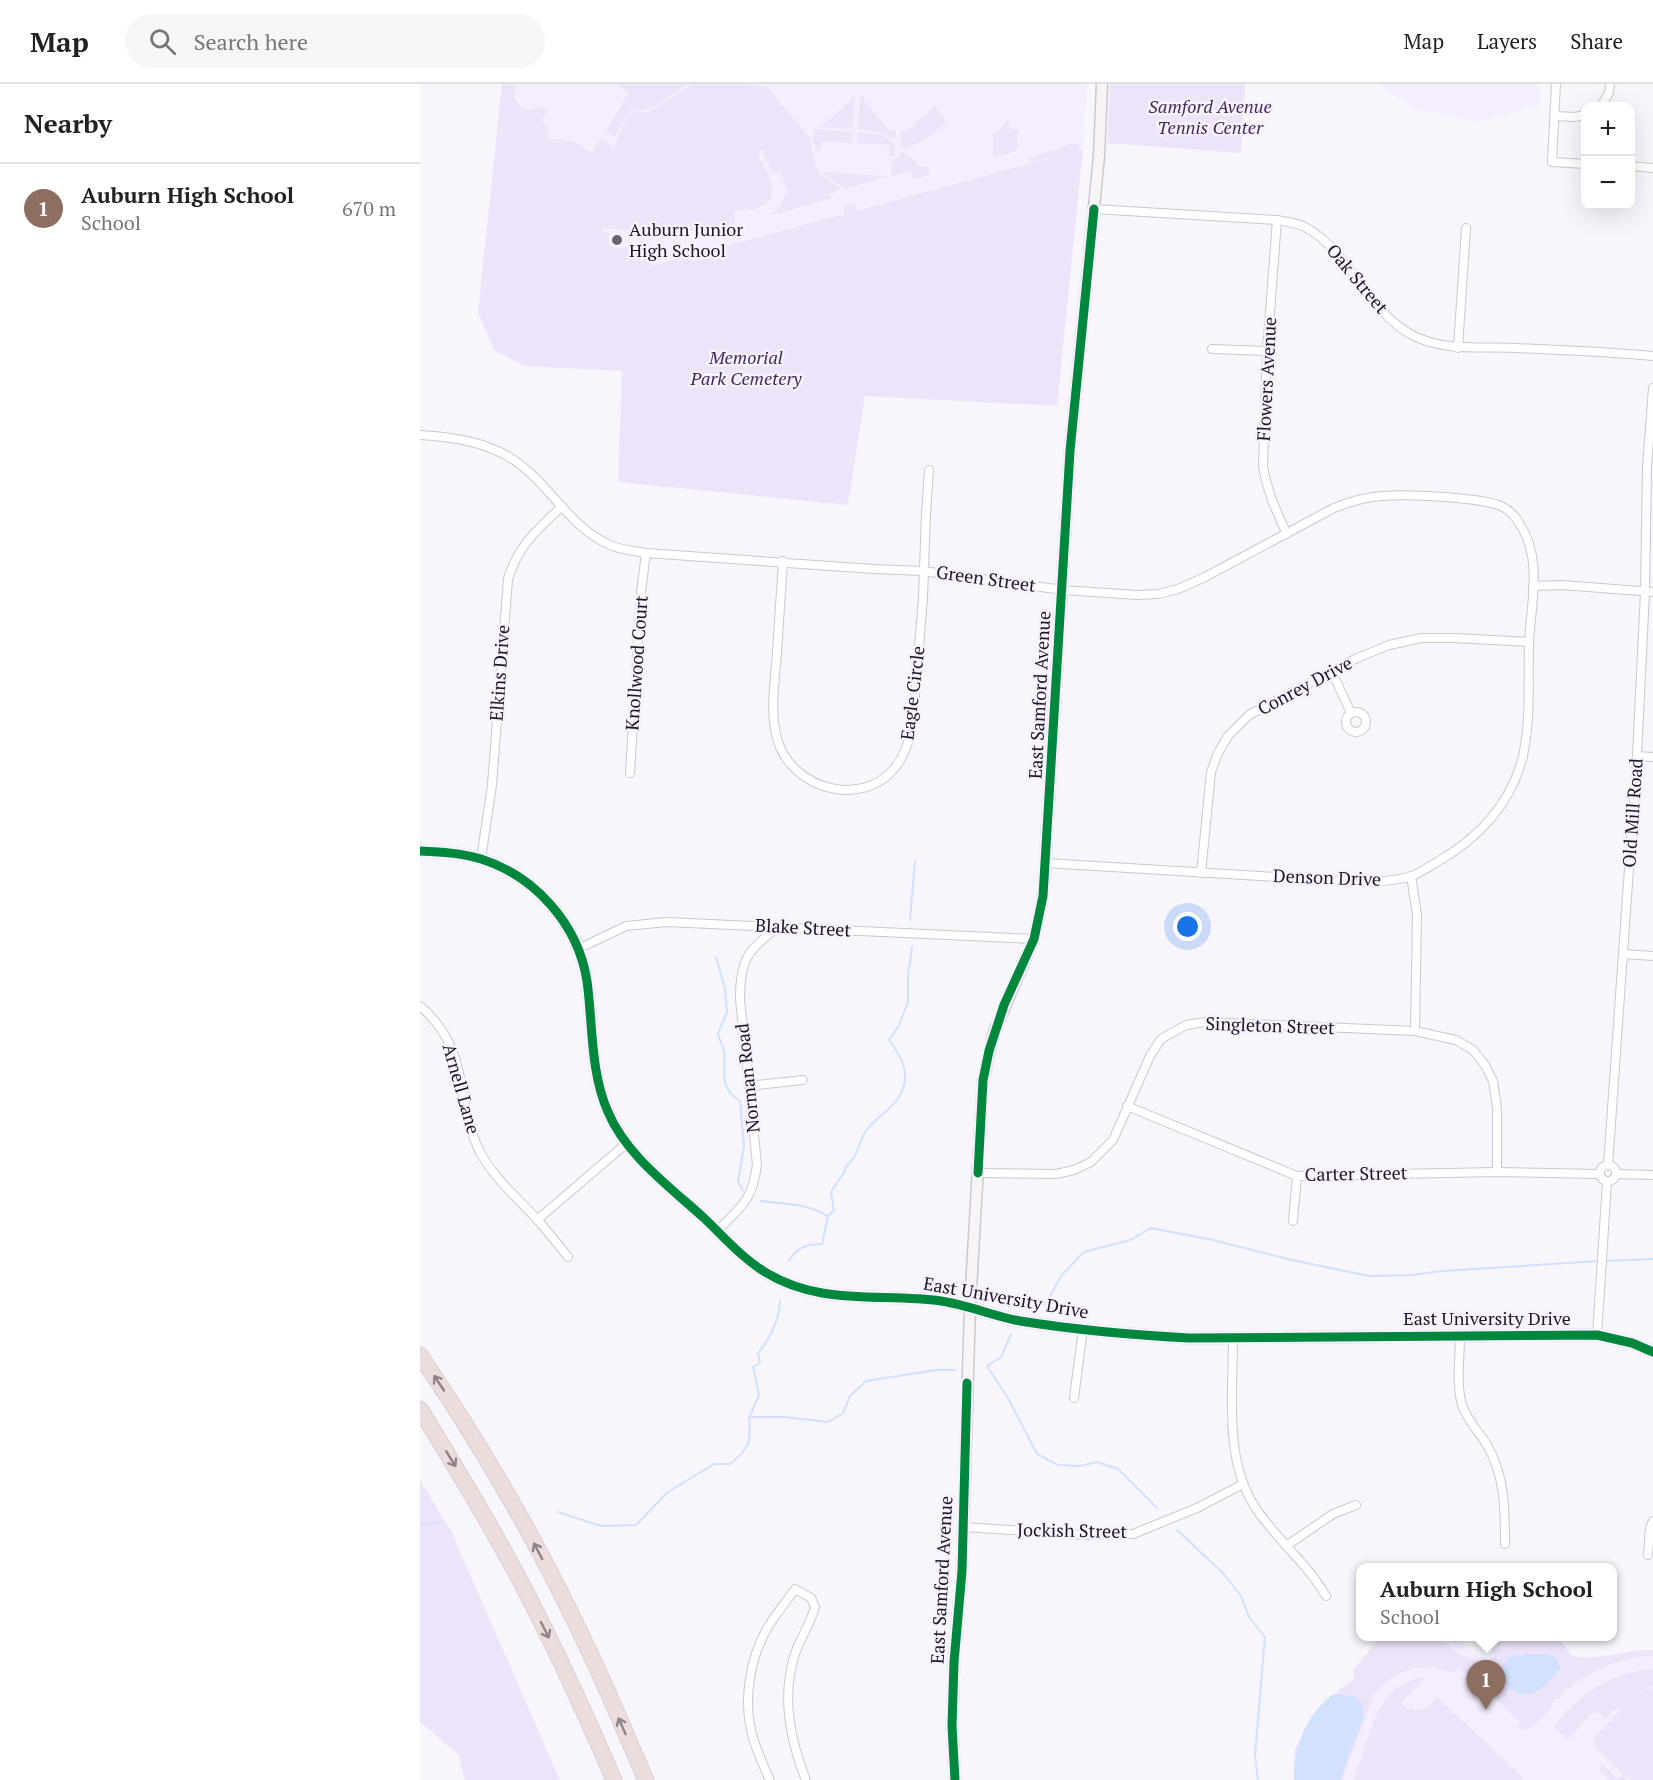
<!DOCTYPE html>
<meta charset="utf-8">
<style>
body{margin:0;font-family:"PT Serif",serif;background:#f6f6f6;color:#222}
.controls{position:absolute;right:18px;top:18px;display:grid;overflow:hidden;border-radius:12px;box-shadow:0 6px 24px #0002}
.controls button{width:54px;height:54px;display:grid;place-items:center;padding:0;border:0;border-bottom:2px solid #e0e0e0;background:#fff;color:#222;font:30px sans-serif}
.you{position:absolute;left:768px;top:843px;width:21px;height:21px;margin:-15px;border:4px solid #fff;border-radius:50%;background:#1a73e8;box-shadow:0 0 0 9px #1a73e833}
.badge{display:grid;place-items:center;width:39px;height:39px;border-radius:50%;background:#69656e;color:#fff;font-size:20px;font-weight:700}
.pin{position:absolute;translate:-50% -50px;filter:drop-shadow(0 2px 3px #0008)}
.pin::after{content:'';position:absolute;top:32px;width:21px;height:18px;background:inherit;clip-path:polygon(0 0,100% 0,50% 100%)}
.popup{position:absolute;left:936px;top:1479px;width:261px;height:78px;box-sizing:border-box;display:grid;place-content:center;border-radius:12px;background:#fff;filter:drop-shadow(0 2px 4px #0005);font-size:20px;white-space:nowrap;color:#767676}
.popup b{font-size:22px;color:#222}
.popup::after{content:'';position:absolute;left:50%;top:100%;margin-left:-12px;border:12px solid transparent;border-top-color:#fff}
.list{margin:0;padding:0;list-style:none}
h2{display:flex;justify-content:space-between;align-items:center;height:78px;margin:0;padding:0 24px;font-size:26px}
h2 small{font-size:20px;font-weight:400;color:#767676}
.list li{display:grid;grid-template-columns:39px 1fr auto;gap:18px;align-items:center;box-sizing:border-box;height:90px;padding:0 24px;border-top:2px solid #e0e0e0}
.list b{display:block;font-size:22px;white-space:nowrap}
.list p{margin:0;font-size:20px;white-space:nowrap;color:#767676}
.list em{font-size:20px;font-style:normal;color:#767676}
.icon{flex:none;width:33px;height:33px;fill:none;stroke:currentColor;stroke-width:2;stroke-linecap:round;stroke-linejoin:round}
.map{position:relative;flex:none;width:1233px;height:1696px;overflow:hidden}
header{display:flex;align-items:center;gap:36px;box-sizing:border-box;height:84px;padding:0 30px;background:#fff;border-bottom:2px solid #e0e0e0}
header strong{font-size:28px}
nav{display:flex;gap:33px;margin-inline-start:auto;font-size:21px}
.search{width:420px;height:54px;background:#f6f6f6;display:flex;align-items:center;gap:15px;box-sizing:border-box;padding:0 21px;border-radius:33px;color:#767676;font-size:22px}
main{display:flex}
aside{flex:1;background:#fff}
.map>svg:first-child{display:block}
.built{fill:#f5eefe}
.green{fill:#ede4f9}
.water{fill:#d2e1fd}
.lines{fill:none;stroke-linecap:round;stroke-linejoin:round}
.stream{stroke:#d2e1fd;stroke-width:2}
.street-casing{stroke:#ccc8d1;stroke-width:10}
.secondary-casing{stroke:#ccc8d1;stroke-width:13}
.highway-casing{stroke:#d4d1d6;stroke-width:17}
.street{stroke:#fefeff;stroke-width:8}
.secondary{stroke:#f8f3f4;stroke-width:10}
.highway{stroke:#ecdcdc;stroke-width:15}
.cycleway-casing{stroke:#f8f2ff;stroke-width:13}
.cycleway{stroke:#00873e;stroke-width:9}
.oneway{stroke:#8e8388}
.poi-dot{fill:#69656e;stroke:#f8f2ff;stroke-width:2}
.labels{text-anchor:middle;stroke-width:5;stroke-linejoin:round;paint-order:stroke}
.park-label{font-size:18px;font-style:italic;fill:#422a5a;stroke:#f8f2ff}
.poi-label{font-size:18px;fill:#1c1722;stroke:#f8f2ff;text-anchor:start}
.street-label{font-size:18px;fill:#1c1722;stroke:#f8f2ff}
</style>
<header>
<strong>Map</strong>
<div class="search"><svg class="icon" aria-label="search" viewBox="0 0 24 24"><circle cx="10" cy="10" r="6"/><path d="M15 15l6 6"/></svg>Search here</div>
<nav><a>Map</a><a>Layers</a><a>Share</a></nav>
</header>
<main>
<aside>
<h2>Nearby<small></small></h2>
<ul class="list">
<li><span class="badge" style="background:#8d6e63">1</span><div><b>Auburn High School</b><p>School</p></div><em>670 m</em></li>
</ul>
</aside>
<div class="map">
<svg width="1233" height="1696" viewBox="0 0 1233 1696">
<rect width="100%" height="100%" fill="#f8f5fc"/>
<!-- built -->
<g class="built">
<path d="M82,0H667L663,65L231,183L202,287L105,282L74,266L58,229Z"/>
<path d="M955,0H1121L1119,21L1059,38L997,25Z"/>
<path d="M973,1552L1023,1553L1024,1557L1043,1555L1046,1565L1055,1568L1060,1575L1068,1578L1072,1573L1070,1560L1082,1553L1121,1555L1139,1553L1152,1572L1167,1575L1214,1566H1233V1696H874L875,1664L890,1638L907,1615L934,1595L933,1586L958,1556Z"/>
</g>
<!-- green -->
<g class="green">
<path d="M82,0H95L94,12L102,25L112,26L122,22L128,26L122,36L129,46L127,51V56C145,53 159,58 172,69L180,55L192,61L190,64L194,66V62L210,27L229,28L273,0H326L347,3L390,54L394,77L398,89L420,104L412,110H378L411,111V114L353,131L352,129L360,123L365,111L368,110H366L367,107L364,98L357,99L363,96L361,90H358L361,88V84L359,85L360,87L354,89L352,85L349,87L350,83L342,66L339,67L340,72L339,73C351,95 366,120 327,127L326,124L314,128L315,140L237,152L216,146L183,144L182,148L189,149L188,161L192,163L220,165L221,156L218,155H223V158L225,159L228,156L231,182L425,130L423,121H434L436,127L634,73L610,78L609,74L654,59L659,62V66L663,65L637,322L445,312L428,421L198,398L202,287L105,282L74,266L58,229Z"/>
<path d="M199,0H269C248,10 234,31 210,25L195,53L186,47L209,8L198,2Z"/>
<path d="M690,0H825L821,69L687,59Z"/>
<path d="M432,12L435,13L432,45L394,43L402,42L431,16Z"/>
<path d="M440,13H444V17L469,46L476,47L475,56L462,49L438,45Z"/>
<path d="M515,22L526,38L503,58L502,57L484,65L480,59L481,47H487Z"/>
<path d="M589,34V44L596,45L598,48L597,65L596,67L573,74L574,48H578Z"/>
<path d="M394,45L432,48L431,59L402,57L401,67H396L393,58Z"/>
<path d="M438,48L461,51L475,59L474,71L469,72L470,61L437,59Z"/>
<path d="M483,68L488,72V74L490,72L500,83H507L509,91L496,95L493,94L491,87L471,92L472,78Z"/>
<path d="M402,88L467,92V93L424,105Z"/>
<path d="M0,1396L31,1447L140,1696H45L38,1670L0,1638Z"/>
<path d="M973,1553H1023C1030,1572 1051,1573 1068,1581L1075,1572L1070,1560L1083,1553L1121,1555L1139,1553L1152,1572C1178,1577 1206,1566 1233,1566V1572C1198,1573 1162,1588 1138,1615H1134C1131,1627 1116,1642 1104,1646L1097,1644L1096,1642L1100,1640L1099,1637L1055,1595L1038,1584L1035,1589L1011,1583L994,1584L977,1590L963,1601L952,1612L953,1614L922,1696H874L875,1664L907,1615L934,1595L933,1586L958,1556Z"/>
<path d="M1233,1585V1604L1228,1601L1215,1612L1228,1603L1233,1606V1696H1212L1208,1693L1205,1696H1190L1179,1685L1182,1680L1198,1695L1203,1690L1175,1663L1174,1654L1200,1626L1198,1623L1185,1635L1175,1626L1147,1656L1133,1642C1163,1609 1186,1589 1233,1585Z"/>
<path d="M998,1594H1005L981,1619L990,1626L992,1624L994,1627L1011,1622L1009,1621L1017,1613L1106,1696H934C942,1673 952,1632 967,1614C974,1603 986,1598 998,1594Z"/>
</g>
<!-- water -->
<g class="water">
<path d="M1107,1570H1123L1135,1572L1141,1583C1118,1612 1104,1623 1077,1591L1089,1573Z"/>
<path d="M914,1610L935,1612L943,1620L942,1637L920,1696H874C873,1662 887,1629 914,1610Z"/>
</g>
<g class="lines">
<!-- stream -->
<g class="stream">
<path d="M490,836L495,777"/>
<path d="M296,873L305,905L307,928L298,949C299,956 303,962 304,968C306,990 298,1003 320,1017L324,1062L318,1098L323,1106"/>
<path d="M341,1117C363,1120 388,1119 407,1132"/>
<path d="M369,1177C377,1163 387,1160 402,1160L408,1132L414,1126L411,1108L425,1087L426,1082C440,1070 436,1064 444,1050C452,1036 468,1028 477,1016C493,993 483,975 469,956L479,941L488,918V892L492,863"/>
<path d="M1185,1177L1233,1175"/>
<path d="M625,1221L641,1192L664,1168L710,1156L731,1144L793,1156L872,1176L949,1192L991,1191L1022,1187L1179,1177"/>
<path d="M591,1250L581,1273L567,1282L588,1314L617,1370L638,1381L660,1382L677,1378L698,1385L737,1424"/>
<path d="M330,1332L339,1311L333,1283L340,1279L338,1269C350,1255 360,1234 360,1216"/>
<path d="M138,1428L181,1442L216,1441L248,1408L294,1380H310C330,1364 331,1359 329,1333H364L408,1338L423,1329L430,1312L446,1297L516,1286H536"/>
<path d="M0,1441L21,1438"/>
<path d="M757,1446L803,1489L821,1512L829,1533L845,1553L835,1671L838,1696"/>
</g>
<defs>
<g id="street">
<path d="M1136,0L1132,78L1166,80"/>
<path d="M1181,22L1189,9L1190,0"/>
<path d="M1135,32L1154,33L1166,31"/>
<path d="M1210,82L1233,84"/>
<path d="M674,125L857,136C867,138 878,139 887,144C932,170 947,227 992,251C1025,268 1060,262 1096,264C1141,266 1187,268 1233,272"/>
<path d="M857,136L847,267L843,382C847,407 856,427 867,450"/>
<path d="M1038,264L1046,144"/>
<path d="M792,265L847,267"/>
<path d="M0,351C31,353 62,357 89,373C128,396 148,443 190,461C201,466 214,467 226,469L453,485L503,487L643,506L717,511L738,510L758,505L785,493L914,424C929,418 944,413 962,412C986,410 1063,413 1083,423C1089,426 1096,433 1099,439C1123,473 1111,520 1109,558C1108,596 1111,635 1103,672C1091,720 1059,754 1017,778C1008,783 999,790 989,793C973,797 956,798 940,798L626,779"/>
<path d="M363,477C361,508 359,538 357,568C355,599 348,634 360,663C378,706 441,722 473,686C486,671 490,654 493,636L503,514L506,429L509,386"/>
<path d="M1113,502L1142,501L1233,508"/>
<path d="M912,588L931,629"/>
<circle cx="936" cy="638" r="10"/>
<path d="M1217,672L1233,673"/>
<path d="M210,689L221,508L226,469"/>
<path d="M61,775L72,701L88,495C99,460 117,446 142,422"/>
<path d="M781,789L791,688L798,669L808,652L829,631L935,575L969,561L1001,554H1034L1109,558"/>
<path d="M991,792L997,831L995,947"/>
<path d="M158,865L206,842L247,838L614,855"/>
<path d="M1203,870L1233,872"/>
<path d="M0,922C53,968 33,1014 60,1068C74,1094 96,1113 116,1134C127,1147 138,1160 148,1173"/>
<path d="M329,1002L383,996"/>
<path d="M707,1022L877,1092L1077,1088L1179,1090"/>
<circle cx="1188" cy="1089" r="8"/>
<path d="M1188,1081L1217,672L1225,508L1227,383L1233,304"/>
<path d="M558,1089L636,1090L654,1086L671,1078L693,1056L730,972L741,955L766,941L785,938L995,947L1036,956L1053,966L1065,981L1073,997L1077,1024V1088"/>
<path d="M1196,1090L1233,1091"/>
<path d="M117,1136L207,1059"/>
<path d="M873,1137L877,1092"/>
<path d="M297,1147C321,1123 333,1116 337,1080L320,915C320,877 327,865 359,843"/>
<path d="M1040,1251C1040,1273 1036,1300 1042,1321C1047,1336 1059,1348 1067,1361C1085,1392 1085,1425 1085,1460"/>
<path d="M1177,1251L1187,1098"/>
<path d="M813,1254C813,1311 803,1380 839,1429C860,1458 888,1481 906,1512"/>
<path d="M654,1314L663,1245"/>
<path d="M543,1443L665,1451L713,1450L777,1424L823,1400"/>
<path d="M866,1462L913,1430L936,1421"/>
<path d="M1228,1471L1230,1444L1233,1437"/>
<path d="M350,1696C344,1683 338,1670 334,1657C322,1621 329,1575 348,1543C356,1530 366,1518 375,1505L391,1514L395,1523C391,1539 380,1554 375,1570C361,1612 370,1656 386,1696"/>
</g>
<g id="secondary">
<path d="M0,767C21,768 41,769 61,775C115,792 158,840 167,897C173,940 170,987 188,1028C206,1071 250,1103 284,1134C303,1152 322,1174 345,1188C399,1222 461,1209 521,1217C548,1221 573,1232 600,1237C656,1246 713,1251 769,1254L1177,1251L1212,1259L1233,1268"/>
<path d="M535,1696L532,1642L534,1578L542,1487L550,1223L563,996L574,948L614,855L623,812L650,367L679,72L682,0"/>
</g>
<g id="highway">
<path d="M0,1271C64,1365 121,1464 169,1567C189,1609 207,1653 226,1696"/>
<path d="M0,1325C31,1376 62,1426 90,1478C129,1549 162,1622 194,1696"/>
</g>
</defs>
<!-- street casing -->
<use href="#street" class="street-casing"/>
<!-- secondary casing -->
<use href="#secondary" class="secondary-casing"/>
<!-- highway casing -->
<use href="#highway" class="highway-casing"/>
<!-- street -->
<use href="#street" class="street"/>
<!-- secondary -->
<use href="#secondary" class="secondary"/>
<!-- highway -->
<use href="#highway" class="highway"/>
<defs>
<g id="cycleway">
<path d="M0,767C21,768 41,769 61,775C115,792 158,840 167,897C173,940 170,987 188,1028C206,1071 250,1103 284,1134C303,1152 322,1174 345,1188C399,1222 461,1209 521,1217C548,1221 573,1232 600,1237C656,1246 713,1251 769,1254L1177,1251L1212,1259L1233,1268"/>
<path d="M558,1089L563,996L569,967L584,921L614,855L623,812L650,367L674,125"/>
<path d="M535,1696L532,1642L534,1578L542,1487L547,1299"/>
</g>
</defs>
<!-- cycleway casing -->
<use href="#cycleway" class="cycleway-casing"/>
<!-- cycleway -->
<use href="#cycleway" class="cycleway"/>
</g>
<!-- one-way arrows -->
<defs><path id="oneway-shaft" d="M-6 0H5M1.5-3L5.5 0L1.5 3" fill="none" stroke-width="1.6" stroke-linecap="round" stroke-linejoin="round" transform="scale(1.5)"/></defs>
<g class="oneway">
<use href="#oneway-shaft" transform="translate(19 1299) rotate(-124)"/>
<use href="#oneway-shaft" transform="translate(31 1375) rotate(58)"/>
<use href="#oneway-shaft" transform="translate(118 1467) rotate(-118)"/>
<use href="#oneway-shaft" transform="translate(125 1546) rotate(63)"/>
<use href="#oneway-shaft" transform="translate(202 1642) rotate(-114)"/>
</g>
<!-- markers -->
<circle class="poi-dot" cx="197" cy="156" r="6"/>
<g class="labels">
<!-- park labels -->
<g class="park-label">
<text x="790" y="29">Samford Avenue<tspan x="790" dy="21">Tennis Center</tspan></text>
<text x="326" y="280">Memorial<tspan x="326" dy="21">Park Cemetery</tspan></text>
</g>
<!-- poi labels -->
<g class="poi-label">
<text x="209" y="152">Auburn Junior<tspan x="209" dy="21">High School</tspan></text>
</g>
<!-- street labels -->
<g class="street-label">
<text transform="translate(937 195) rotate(50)" y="6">Oak Street</text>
<text transform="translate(847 295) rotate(-87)" y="6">Flowers Avenue</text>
<text transform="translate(566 495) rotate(8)" y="6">Green Street</text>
<text transform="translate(217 579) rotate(-86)" y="6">Knollwood Court</text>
<text transform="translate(80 589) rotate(-86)" y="6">Elkins Drive</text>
<text transform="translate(885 602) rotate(-28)" y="6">Conrey Drive</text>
<text transform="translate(493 609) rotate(-83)" y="6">Eagle Circle</text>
<text transform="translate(620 611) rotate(-87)" y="6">East Samford Avenue</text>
<text transform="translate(1213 729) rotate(-86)" y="6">Old Mill Road</text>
<text transform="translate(907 794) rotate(2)" y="6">Denson Drive</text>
<text transform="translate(383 844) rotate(3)" y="6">Blake Street</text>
<text transform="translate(850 942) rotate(2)" y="6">Singleton Street</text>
<text transform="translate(328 994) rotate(-96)" y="6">Norman Road</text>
<text transform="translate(41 1005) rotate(74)" y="6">Arnell Lane</text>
<text transform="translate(936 1090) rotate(-1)" y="6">Carter Street</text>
<text transform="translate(586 1214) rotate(10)" y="6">East University Drive</text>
<text x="1067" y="1241">East University Drive</text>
<text transform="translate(652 1447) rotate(1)" y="6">Jockish Street</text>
<text transform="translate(522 1496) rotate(-87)" y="6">East Samford Avenue</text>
</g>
</g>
</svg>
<div class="controls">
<button>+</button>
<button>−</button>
</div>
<div class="you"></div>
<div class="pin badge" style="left:1066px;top:1626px;background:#8d6e63">1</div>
<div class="popup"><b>Auburn High School</b>School</div>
</div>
</main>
